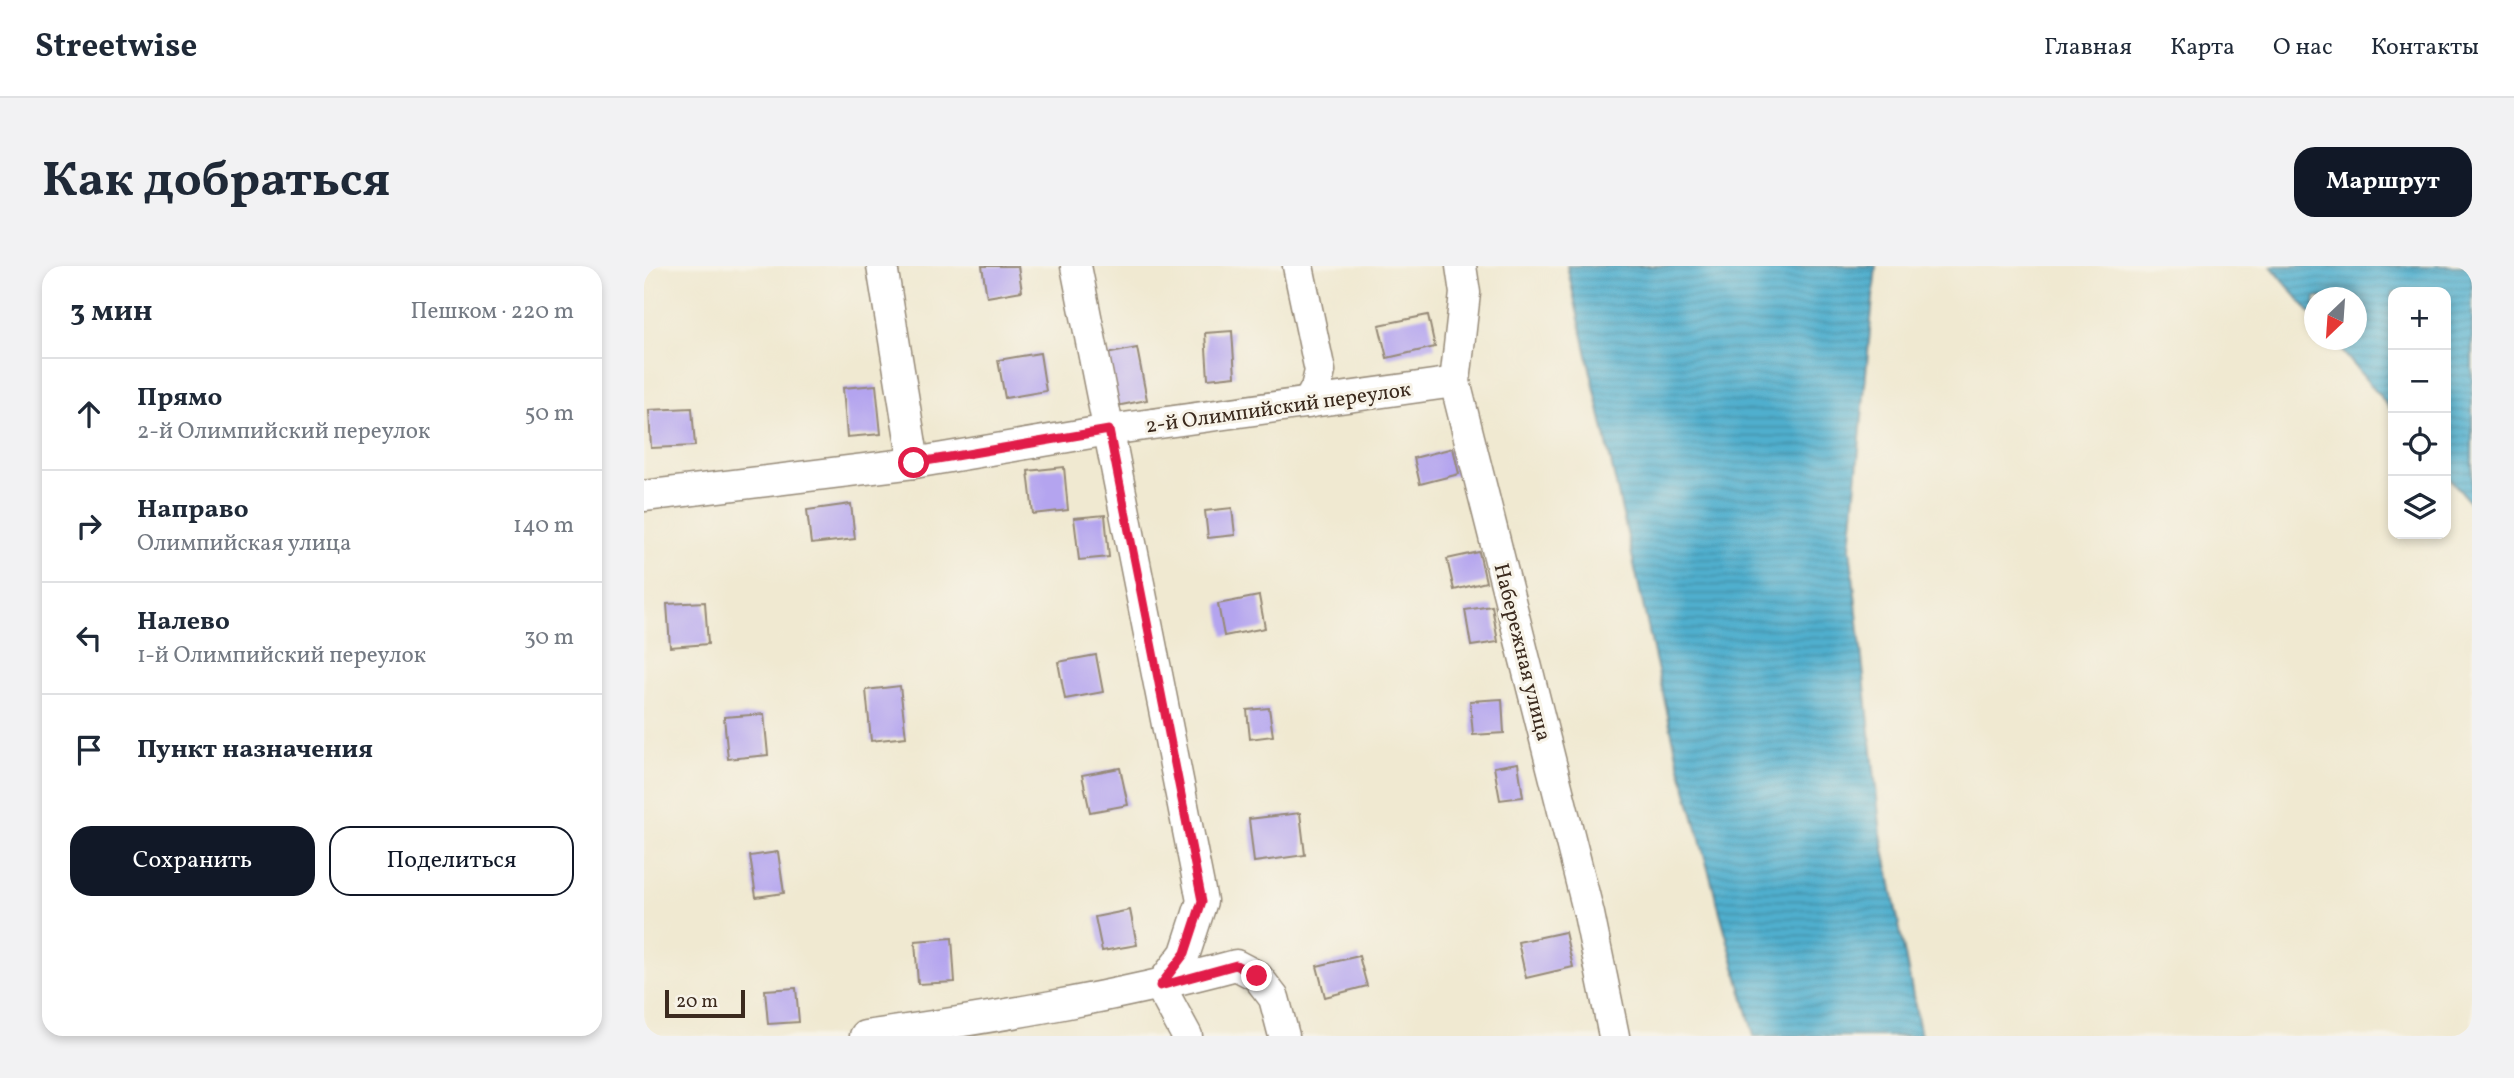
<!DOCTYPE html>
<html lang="ru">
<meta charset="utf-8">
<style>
body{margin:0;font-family:Vollkorn,serif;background:#f2f2f3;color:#1f2937}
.controls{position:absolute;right:21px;top:21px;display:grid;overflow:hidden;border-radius:14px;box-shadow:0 4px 10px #0003}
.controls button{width:63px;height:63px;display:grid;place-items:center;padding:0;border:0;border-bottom:2px solid #e0e1e3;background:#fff;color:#1f2937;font:35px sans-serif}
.compass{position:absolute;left:1660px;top:21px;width:63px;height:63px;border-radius:50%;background:#fff;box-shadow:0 4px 10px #0003;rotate:205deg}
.scale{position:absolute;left:21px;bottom:18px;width:80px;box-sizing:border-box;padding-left:7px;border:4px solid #3b2a1e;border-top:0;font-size:19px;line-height:24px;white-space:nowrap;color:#3b2a1e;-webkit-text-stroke:5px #f7f3e8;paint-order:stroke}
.stop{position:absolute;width:21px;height:21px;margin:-16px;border:5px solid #e11d48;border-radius:50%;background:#fff}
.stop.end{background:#e11d48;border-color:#fff;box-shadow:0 2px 7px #0008}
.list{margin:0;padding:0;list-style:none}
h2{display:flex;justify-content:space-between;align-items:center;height:91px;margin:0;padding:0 28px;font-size:30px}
h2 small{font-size:23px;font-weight:400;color:#747a83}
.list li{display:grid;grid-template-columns:46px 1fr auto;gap:21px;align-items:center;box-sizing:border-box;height:112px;padding:0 28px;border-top:2px solid #e0e1e3}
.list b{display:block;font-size:26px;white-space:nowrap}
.list p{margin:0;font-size:23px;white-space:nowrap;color:#747a83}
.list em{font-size:23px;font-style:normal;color:#747a83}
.actions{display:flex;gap:14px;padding:21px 28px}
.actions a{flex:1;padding:16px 0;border:2px solid #111827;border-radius:21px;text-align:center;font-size:24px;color:#111827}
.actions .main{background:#111827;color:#fff}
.icon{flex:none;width:38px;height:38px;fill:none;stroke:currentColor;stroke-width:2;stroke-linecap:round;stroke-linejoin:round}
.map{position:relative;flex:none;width:1828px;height:770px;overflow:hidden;border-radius:21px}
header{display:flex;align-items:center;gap:42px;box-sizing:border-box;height:98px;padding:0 35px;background:#fff;border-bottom:2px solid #e0e1e3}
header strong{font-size:33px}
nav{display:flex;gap:38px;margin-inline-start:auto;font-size:24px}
.intro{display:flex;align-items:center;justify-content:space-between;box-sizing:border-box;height:168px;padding:0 42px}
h1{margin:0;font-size:49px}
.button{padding:18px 32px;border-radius:21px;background:#111827;color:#fff;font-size:24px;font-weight:700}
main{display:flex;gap:42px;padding:0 42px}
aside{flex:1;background:#fff;border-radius:21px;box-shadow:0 4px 10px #0003}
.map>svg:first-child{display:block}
.water{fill:url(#water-rules);stroke:#466c76;stroke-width:2}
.building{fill:#b4a4ef}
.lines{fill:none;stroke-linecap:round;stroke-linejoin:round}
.street-casing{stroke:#968a78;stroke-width:33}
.street{stroke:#fff;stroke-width:30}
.route{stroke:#e11d48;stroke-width:9}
.labels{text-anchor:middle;stroke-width:6;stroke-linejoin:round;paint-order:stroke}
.street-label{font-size:21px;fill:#3b2a1e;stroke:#f7f3e8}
</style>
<header>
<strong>Streetwise</strong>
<nav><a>Главная</a><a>Карта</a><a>О нас</a><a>Контакты</a></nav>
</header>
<div class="intro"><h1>Как добраться</h1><a class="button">Маршрут</a></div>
<main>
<aside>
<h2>3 мин<small>Пешком · 220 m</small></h2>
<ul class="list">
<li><svg class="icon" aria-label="ahead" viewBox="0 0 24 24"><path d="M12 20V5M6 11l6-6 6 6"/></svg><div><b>Прямо</b><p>2-й Олимпийский переулок</p></div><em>50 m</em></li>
<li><svg class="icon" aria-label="right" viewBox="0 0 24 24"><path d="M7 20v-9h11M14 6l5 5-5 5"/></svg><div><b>Направо</b><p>Олимпийская улица</p></div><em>140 m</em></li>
<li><svg class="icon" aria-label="left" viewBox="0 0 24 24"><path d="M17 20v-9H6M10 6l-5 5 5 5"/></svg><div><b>Налево</b><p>1-й Олимпийский переулок</p></div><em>30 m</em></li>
<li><svg class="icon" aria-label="arrive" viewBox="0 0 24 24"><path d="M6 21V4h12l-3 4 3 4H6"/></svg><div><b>Пункт назначения</b></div></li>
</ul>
<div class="actions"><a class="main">Сохранить</a><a>Поделиться</a></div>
</aside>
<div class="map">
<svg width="1828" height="770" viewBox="0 0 1828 770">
<defs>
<pattern id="water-rules" width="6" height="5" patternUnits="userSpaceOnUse" patternTransform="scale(1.75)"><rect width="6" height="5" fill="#50afce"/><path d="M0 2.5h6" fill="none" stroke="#448fa7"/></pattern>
</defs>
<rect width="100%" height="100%" fill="#f7f3e8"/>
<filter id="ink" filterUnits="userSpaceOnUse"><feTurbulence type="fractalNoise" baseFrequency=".0143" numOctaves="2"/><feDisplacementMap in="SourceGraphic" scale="14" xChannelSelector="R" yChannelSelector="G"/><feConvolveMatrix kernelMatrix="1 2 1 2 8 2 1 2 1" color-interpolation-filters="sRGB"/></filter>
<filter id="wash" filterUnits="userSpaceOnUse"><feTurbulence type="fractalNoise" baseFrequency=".00686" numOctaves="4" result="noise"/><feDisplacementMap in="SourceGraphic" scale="28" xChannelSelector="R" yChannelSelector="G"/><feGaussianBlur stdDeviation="1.57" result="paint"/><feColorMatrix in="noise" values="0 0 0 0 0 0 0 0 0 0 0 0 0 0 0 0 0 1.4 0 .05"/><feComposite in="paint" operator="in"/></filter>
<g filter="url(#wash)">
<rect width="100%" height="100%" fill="#f0e9d1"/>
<!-- water -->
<g class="water">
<path d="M923,0H1232L1206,281L1237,568L1277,770H1110L1033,490Z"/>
<path d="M1627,0H1828V239L1802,208V26H1749V146L1689,74H1713V32H1671L1670,52Z"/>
</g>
<g id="blocks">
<!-- building -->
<g class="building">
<path d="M338,0H374L378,25L343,31Z"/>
<path d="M784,49L791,81L743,92L735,59Z"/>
<path d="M588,65L591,110L564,113L561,67Z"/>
<path d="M493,82L503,134L472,140L462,88Z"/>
<path d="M396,87L402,125L361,132L354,94Z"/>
<path d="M232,119L237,168L203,171L199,122Z"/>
<path d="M48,142L51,180L7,182L5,144Z"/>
<path d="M809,182L815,208L776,218L770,192Z"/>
<path d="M420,201L424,244L389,248L384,205Z"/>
<path d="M207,238L211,273L167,278L163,244Z"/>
<path d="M588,242L591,269L564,272L561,245Z"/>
<path d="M461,249L465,291L435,294L430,252Z"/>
<path d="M835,286L842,316L810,324L803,293Z"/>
<path d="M615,330L621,362L580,370L574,338Z"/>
<path d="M61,336L64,378L26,381L23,338Z"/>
<path d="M848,340L854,376L827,380L821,344Z"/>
<path d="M452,389L459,426L421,433L414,396Z"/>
<path d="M256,420L262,471L227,475L222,424Z"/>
<path d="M858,433L860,467L829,469L826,435Z"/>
<path d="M625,442L629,470L606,473L603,444Z"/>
<path d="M120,448L124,489L84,493L80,451Z"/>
<path d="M874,497L879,531L856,534L850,501Z"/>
<path d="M476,502L484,539L446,546L438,509Z"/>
<path d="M656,547L661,589L610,596L605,553Z"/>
<path d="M134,586L140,627L112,631L106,590Z"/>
<path d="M486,644L493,679L458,685L451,651Z"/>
<path d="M921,666L929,701L882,712L874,676Z"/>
<path d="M308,672L311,716L274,718L271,675Z"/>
<path d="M715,690L723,720L681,731L673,700Z"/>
<path d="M152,722L155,756L124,758L121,724Z"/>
</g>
</g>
</g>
<g filter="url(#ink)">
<use href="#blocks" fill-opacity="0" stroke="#968a78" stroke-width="2"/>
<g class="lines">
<defs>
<g id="street">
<path d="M238,0L270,197"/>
<path d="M432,0L558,635L541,687L516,720L543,770"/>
<path d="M654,0L676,105L672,122L664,137"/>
<path d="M817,0L821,27L811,116L945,648L970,770"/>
<path d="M0,230L270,197L465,164L811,116"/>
<path d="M221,770C345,752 470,732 592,699L613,710L630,732L640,770"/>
</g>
</defs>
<!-- street casing -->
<use href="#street" class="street-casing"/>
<!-- street -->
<use href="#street" class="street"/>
</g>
</g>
<g class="lines" filter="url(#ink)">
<!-- route -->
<path class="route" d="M270,197L465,164L558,635L541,687L516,720L592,699L613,710"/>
</g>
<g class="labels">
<!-- street labels -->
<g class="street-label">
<text transform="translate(634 141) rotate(-8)" y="7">2-й Олимпийский переулок</text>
<text transform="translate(879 386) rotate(76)" y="7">Набережная улица</text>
</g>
</g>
</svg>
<div class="controls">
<button>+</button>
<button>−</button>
<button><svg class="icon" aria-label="locate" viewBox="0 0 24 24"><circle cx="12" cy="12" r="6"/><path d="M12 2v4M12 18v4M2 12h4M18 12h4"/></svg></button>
<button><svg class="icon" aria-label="layers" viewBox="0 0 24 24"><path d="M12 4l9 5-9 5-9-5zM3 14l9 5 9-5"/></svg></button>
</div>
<svg class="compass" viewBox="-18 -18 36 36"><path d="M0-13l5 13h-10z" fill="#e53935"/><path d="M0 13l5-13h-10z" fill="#747a83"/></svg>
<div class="scale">20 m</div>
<div class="stop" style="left:270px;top:197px"></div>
<div class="stop end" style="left:613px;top:710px"></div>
</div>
</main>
